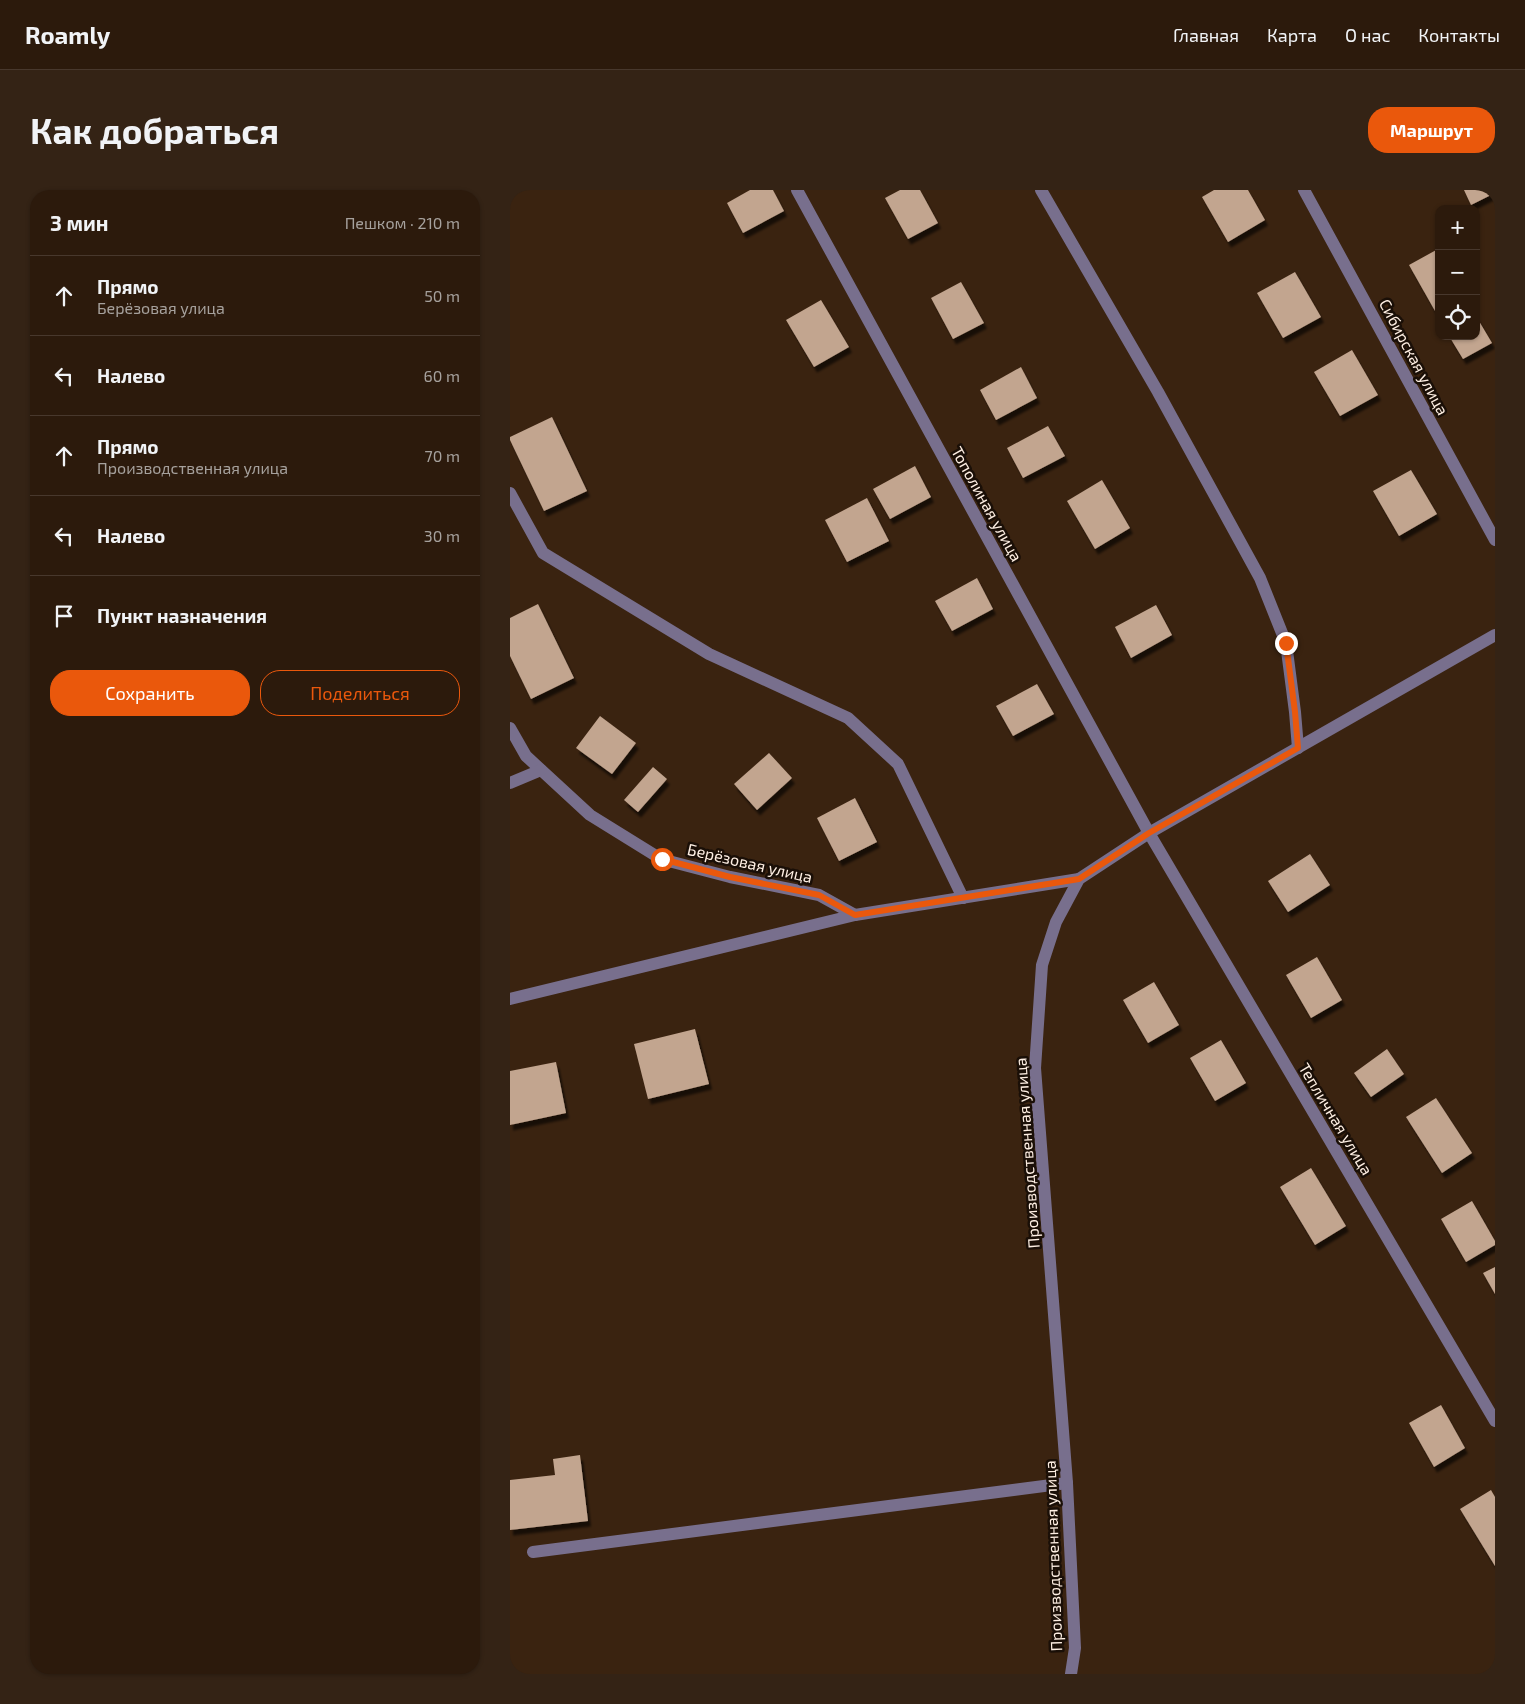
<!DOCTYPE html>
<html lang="ru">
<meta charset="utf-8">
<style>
body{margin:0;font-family:"Exo 2",sans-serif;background:#342315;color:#f1f3f6}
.controls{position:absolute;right:15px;top:15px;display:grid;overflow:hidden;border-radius:10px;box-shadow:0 1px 4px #0004}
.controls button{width:45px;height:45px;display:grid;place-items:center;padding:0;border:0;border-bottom:1px solid #48382d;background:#2c1a0c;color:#f1f3f6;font:25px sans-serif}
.stop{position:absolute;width:15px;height:15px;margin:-11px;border:4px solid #ea580c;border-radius:50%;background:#fff}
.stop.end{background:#ea580c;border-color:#fff;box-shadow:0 1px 5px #0008}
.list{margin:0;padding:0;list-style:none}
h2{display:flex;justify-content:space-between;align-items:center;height:65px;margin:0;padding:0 20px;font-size:21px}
h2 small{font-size:16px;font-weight:400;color:#a6a19d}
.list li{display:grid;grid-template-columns:32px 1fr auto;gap:15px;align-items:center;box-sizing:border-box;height:80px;padding:0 20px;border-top:1px solid #48382d}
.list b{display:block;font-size:19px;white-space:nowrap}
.list p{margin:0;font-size:16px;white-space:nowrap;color:#a6a19d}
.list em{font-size:16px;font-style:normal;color:#a6a19d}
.actions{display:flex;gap:10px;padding:15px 20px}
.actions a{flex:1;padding:11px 0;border:1px solid #ea580c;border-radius:20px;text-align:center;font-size:18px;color:#ea580c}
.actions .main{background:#ea580c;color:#fff}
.icon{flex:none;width:28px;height:28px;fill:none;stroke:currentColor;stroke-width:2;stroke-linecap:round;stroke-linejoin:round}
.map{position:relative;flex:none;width:985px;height:1484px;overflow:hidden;border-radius:20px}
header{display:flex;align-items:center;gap:30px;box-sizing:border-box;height:70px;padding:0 25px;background:#2c1a0c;border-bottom:1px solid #48382d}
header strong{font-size:24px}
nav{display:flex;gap:28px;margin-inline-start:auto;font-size:18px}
.intro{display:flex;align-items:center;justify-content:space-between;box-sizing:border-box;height:120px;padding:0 30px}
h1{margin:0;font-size:35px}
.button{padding:12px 22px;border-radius:20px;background:#ea580c;color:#fff;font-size:18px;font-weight:700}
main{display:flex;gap:30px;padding:0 30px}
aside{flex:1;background:#2c1a0c;border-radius:20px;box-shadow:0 1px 4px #0004}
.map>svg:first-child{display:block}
.building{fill:#c2a58f;filter:url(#shadow)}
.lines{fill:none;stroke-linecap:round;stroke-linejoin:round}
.minor{stroke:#786f8d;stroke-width:12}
.route{stroke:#ea580c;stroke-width:6}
.labels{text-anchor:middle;stroke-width:5;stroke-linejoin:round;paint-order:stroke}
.street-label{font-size:16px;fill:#feefe3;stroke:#1a0f07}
</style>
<header>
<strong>Roamly</strong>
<nav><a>Главная</a><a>Карта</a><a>О нас</a><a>Контакты</a></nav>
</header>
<div class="intro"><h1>Как добраться</h1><a class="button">Маршрут</a></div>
<main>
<aside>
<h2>3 мин<small>Пешком · 210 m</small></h2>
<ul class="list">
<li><svg class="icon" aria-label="ahead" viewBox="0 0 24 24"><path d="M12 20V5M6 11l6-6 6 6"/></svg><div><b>Прямо</b><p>Берёзовая улица</p></div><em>50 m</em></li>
<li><svg class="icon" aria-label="left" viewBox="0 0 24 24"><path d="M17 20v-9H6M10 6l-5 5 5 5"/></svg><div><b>Налево</b></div><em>60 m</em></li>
<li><svg class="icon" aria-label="ahead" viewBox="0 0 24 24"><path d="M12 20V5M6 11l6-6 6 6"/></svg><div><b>Прямо</b><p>Производственная улица</p></div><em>70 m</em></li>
<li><svg class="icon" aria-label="left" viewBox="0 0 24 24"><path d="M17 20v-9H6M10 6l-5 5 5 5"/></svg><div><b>Налево</b></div><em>30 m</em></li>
<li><svg class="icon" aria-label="arrive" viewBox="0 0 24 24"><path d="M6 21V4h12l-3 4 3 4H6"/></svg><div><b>Пункт назначения</b></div></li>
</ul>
<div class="actions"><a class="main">Сохранить</a><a>Поделиться</a></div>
</aside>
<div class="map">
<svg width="985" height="1484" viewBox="0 0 985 1484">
<defs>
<filter id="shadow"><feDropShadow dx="3" dy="5.5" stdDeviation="1" flood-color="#0009"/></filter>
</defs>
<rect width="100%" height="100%" fill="#3a2310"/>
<!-- building -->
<g class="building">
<path d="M240,0H263L274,21L233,43L217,13Z"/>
<path d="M390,0H410L428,33L398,49L375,8Z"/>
<path d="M704,0H738L755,30L718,52L692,7Z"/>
<path d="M954,0H985V3L961,15Z"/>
<path d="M928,59L929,60V128L899,75Z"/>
<path d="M785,82L811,127L773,148L747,103Z"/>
<path d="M451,92L474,133L443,149L421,108Z"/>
<path d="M311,110L339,157L304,177L276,130Z"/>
<path d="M966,126L982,153L953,169L939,146H966Z"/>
<path d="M842,160L868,205L830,226L804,182Z"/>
<path d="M511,177L527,208L486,230L470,200Z"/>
<path d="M42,227L77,301L34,321L0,250V247Z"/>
<path d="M538,236L555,266L513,288L497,258Z"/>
<path d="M405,276L421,307L380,329L363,299Z"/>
<path d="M901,280L927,324L889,346L863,301Z"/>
<path d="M592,290L620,338L585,359L557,311Z"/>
<path d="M357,308L379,351L337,372L315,330Z"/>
<path d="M467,388L483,419L442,441L425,411Z"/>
<path d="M28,414L64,488L21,509L0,466V428Z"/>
<path d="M646,415L662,445L621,468L605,437Z"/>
<path d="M527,494L544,524L503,546L486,516Z"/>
<path d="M90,526L126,553L102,584L66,558Z"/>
<path d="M259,563L282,588L247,620L224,594Z"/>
<path d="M143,577L157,589L128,622L114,610Z"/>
<path d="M345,608L367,652L329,671L307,628Z"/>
<path d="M800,664L820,695L778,722L758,691Z"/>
<path d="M807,767L832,810L801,828L776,785Z"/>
<path d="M644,792L669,835L638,853L613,810Z"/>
<path d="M185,839L199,894L138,909L124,854Z"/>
<path d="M711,850L736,893L705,911L680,868Z"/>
<path d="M877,859L894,884L861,907L844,883Z"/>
<path d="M46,872L56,923L0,935V881Z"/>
<path d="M926,908L962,963L932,983L896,927Z"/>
<path d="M801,978L836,1036L805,1055L770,997Z"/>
<path d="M962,1011L985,1051V1055L956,1072L931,1029Z"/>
<path d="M985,1077V1104L973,1083Z"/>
<path d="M931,1215L955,1258L924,1277L899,1233Z"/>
<path d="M70,1265L78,1331L0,1340V1290L45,1285L43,1269Z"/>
<path d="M981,1300L985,1307V1376L950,1319Z"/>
</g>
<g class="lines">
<!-- minor -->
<g class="minor">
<path d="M287,0L639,643L985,1231"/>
<path d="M531,0L648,202L750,388L776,453L785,522L788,558"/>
<path d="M794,0L985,350"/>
<path d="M0,303L33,363L199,464L338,528L388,574L453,708"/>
<path d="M0,538L16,566L80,625L151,669L220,687L309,705L345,725"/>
<path d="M0,593L31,580"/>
<path d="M0,809L345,725L569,689"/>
<path d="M23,1362L557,1293"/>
<path d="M561,1484L565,1458L557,1293L525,878L532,775L546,732L569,689L639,643L985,445"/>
</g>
</g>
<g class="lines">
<!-- route -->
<path class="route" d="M152,669L220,687L309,705L345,725L569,689L639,643L788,558L785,522L776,453"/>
</g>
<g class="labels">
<!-- street labels -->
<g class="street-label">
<text transform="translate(904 167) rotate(62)" y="6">Сибирская улица</text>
<text transform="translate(477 314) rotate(61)" y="6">Тополиная улица</text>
<text transform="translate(240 673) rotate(13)" y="6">Берёзовая улица</text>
<text transform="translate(826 929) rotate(59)" y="6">Тепличная улица</text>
<text transform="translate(517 963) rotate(-94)" y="6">Производственная улица</text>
<text transform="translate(543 1366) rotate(-92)" y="6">Производственная улица</text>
</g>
</g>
</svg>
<div class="controls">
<button>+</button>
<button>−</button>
<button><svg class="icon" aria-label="locate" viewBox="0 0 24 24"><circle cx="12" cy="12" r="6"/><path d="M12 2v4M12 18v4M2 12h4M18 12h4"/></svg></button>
</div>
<div class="stop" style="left:152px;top:669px"></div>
<div class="stop end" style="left:776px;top:453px"></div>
</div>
</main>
